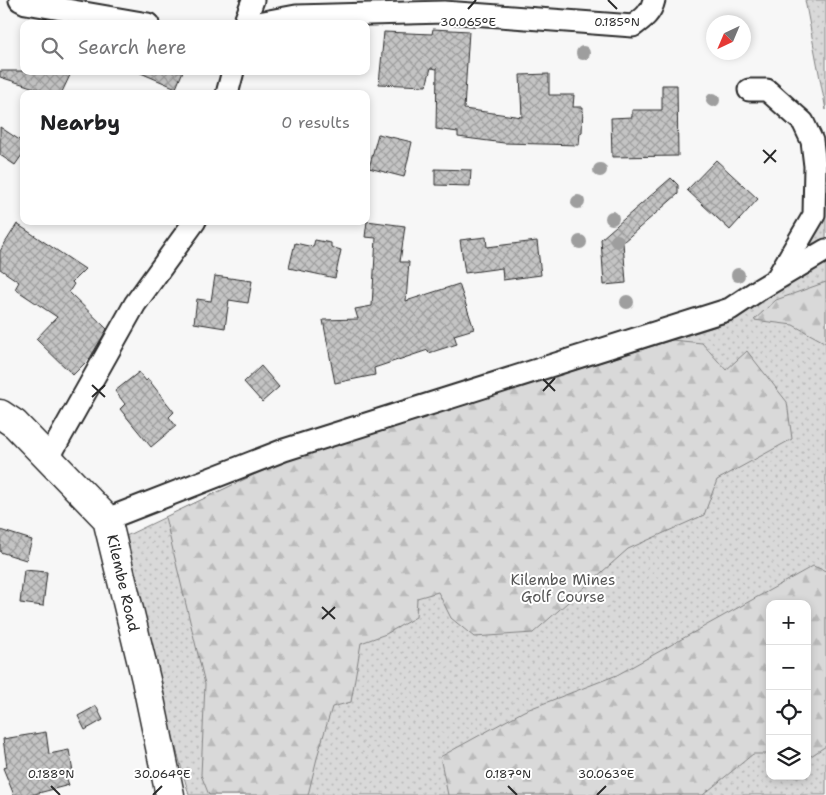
<!DOCTYPE html>
<meta charset="utf-8">
<style>
body{margin:0;font-family:"Shantell Sans",sans-serif;background:#f6f6f6;color:#202124}
.controls{position:absolute;right:15px;bottom:15px;display:grid;overflow:hidden;border-radius:10px;box-shadow:0 2px 8px #0003}
.controls button{width:45px;height:45px;display:grid;place-items:center;padding:0;border:0;border-bottom:1px solid #e0e0e0;background:#fff;color:#202124;font:25px sans-serif}
.compass{position:absolute;left:706px;top:15px;width:45px;height:45px;border-radius:50%;background:#fff;box-shadow:0 2px 8px #0003;rotate:224deg}
.list{margin:0;padding:0;list-style:none}
h2{display:flex;justify-content:space-between;align-items:center;height:65px;margin:0;padding:0 20px;font-size:21px}
h2 small{font-size:16px;font-weight:400;color:#757577}
.icon{flex:none;width:28px;height:28px;fill:none;stroke:currentColor;stroke-width:2;stroke-linecap:round;stroke-linejoin:round}
.map{position:relative;flex:none;width:826px;height:795px;overflow:hidden}
.search{position:absolute;background:#fff;box-shadow:0 2px 8px #0003;left:20px;top:20px;width:350px;height:55px;display:flex;align-items:center;gap:12px;box-sizing:border-box;padding:0 18px;border-radius:10px;color:#757577;font-size:19px}
.panel{position:absolute;background:#fff;box-shadow:0 2px 8px #0003;left:20px;top:90px;width:350px;height:135px;border-radius:10px}
.map>svg:first-child{display:block}
.green{fill:url(#green-dots);stroke:#828282;fill-rule:evenodd}
.forest{fill:url(#forest-firs);stroke:#828282}
.building{fill:url(#building-cross-hatch);stroke:#2b2b2b}
.lines{fill:none;stroke-linecap:round;stroke-linejoin:round}
.minor-casing{stroke:#2b2b2b;stroke-width:25}
.major-casing{stroke:#2b2b2b;stroke-width:31}
.minor{stroke:#fff;stroke-width:21}
.major{stroke:#fff;stroke-width:28}
.tree{fill:#9e9e9e}
.ticks{fill:none;stroke:#2b2b2b;stroke-width:2}
.labels{text-anchor:middle;stroke-width:4;stroke-linejoin:round;paint-order:stroke}
.park-label{font-size:15px;fill:#565656;stroke:#fff}
.street-label{font-size:15px;fill:#2b2b2b;stroke:#fff}
.ticks-label{font-size:12px;text-anchor:middle;fill:#2b2b2b;stroke:#fff;stroke-width:4;stroke-linejoin:round;paint-order:stroke}
</style>
<div class="map">
<svg width="826" height="795" viewBox="0 0 826 795">
<defs>
<pattern id="green-dots" width="8" height="8" patternUnits="userSpaceOnUse" patternTransform="scale(1.25)"><rect width="8" height="8" fill="#d9d9d9"/><path d="M2 2h.1M6 6h.1" fill="none" stroke="#bababa" stroke-width="1.8" stroke-linecap="round"/></pattern>
<pattern id="forest-firs" width="22" height="20" patternUnits="userSpaceOnUse" patternTransform="scale(1.25)"><rect width="22" height="20" fill="#d9d9d9"/><path d="M5 1l3.5 6h-7zM16 11l3.5 6h-7z" fill="#bababa"/></pattern>
<pattern id="building-cross-hatch" width="8" height="8" patternUnits="userSpaceOnUse" patternTransform="scale(1.25)"><rect width="8" height="8" fill="#c4c4c4"/><path d="M0 0l8 8M0 8l8-8" fill="none" stroke="#9f9f9f"/></pattern>
</defs>
<rect width="100%" height="100%" fill="#f7f7f7"/>
<filter id="ink" filterUnits="userSpaceOnUse"><feTurbulence type="fractalNoise" baseFrequency=".02" numOctaves="2"/><feDisplacementMap in="SourceGraphic" scale="10" xChannelSelector="R" yChannelSelector="G"/><feConvolveMatrix kernelMatrix="1 2 1 2 8 2 1 2 1" color-interpolation-filters="sRGB"/></filter>
<g filter="url(#ink)">
<!-- green -->
<g class="green">
<path d="M805,0H826V110Z"/>
<path d="M812,141L826,142V238L784,266L814,207Z"/>
<path d="M826,258V795H189L169,723L124,537L283,461L730,322ZM770,604H807V776H770Z"/>
</g>
<!-- forest -->
<g class="forest">
<path d="M826,282V343L793,325L754,320L776,300Z"/>
<path d="M672,340L702,343L726,370L747,351L787,402L792,439L717,480L704,515L628,549L533,633L474,637L451,618L438,592L417,598L416,617L386,634L361,643L351,702L332,707L318,754L308,795H209L201,775L205,684L165,517L283,461Z"/>
<path d="M813,566L826,571V746L811,756H807V604H770V754H753L703,795H448L440,757L524,711L617,675Z"/>
</g>
<!-- building -->
<g class="building">
<path d="M433,29L469,31L464,109L522,117L520,75L549,74V95H574L573,107H583L582,133H580L579,145L504,143L458,137V132L436,129L437,69L431,68L426,86L379,84L384,32L432,34Z"/>
<path d="M0,71H72L61,94H43L44,91L0,77Z"/>
<path d="M136,71H183L176,88Z"/>
<path d="M662,85H677L678,156L612,157L611,118L632,117V110H662Z"/>
<path d="M0,127L24,143V152L15,165L0,155Z"/>
<path d="M378,134L412,142L404,177L369,168Z"/>
<path d="M716,160L758,199L730,230L687,190Z"/>
<path d="M435,169L471,170L470,186L435,185Z"/>
<path d="M671,178L678,185V194L623,242L626,283L604,285L601,239Z"/>
<path d="M367,221L405,226L400,262H409L406,301L459,284L474,329L454,335L457,344L429,353L428,350L374,368L375,375L335,383L323,320L358,319L355,309L372,306L376,238L365,237Z"/>
<path d="M17,224L85,269L72,282L74,284L69,292L107,329L90,358L73,375L36,339L57,317L15,289L19,282L0,269V251Z"/>
<path d="M486,237L487,247L537,241L541,275L503,280L502,268L465,273L460,240Z"/>
<path d="M315,240L331,243V247L341,250L335,278L289,268L295,243L313,247Z"/>
<path d="M215,276L252,281L248,303L229,300L225,328L194,323L197,299L211,301Z"/>
<path d="M261,366L279,387L262,402L244,382Z"/>
<path d="M139,372L146,381L148,379L174,412L169,417L176,426L151,447L120,409L125,404L115,391Z"/>
<path d="M0,530L32,540L26,560L0,552Z"/>
<path d="M24,570L47,572L43,606L20,603Z"/>
<path d="M96,706L103,720L85,730L78,716Z"/>
<path d="M46,732L49,754L69,750L73,772L65,774L69,785L31,795H14L3,768L7,767L3,739Z"/>
</g>
<g class="lines">
<defs>
<g id="minor">
<path d="M20,0L26,3L148,24"/>
<path d="M244,24L253,0"/>
<path d="M253,24L296,16L444,12L633,26C644,18 651,13 654,0"/>
<path d="M749,90H767L803,122L812,141L815,166L814,215L777,278"/>
<path d="M227,94L233,71"/>
<path d="M49,457L135,304L195,221"/>
<path d="M107,519L284,450L730,309L760,289L826,250"/>
</g>
<path id="major" d="M0,414L15,424L107,519L146,680L170,795"/>
</defs>
<!-- minor casing -->
<use href="#minor" class="minor-casing"/>
<!-- major casing -->
<use href="#major" class="major-casing"/>
<!-- minor -->
<use href="#minor" class="minor"/>
<!-- major -->
<use href="#major" class="major"/>
</g>
<!-- trees -->
<g class="tree">
<circle cx="583" cy="53" r="7"/>
<circle cx="713" cy="100" r="7"/>
<circle cx="600" cy="170" r="7"/>
<circle cx="578" cy="202" r="7"/>
<circle cx="612" cy="218" r="7"/>
<circle cx="617" cy="241" r="7"/>
<circle cx="580" cy="242" r="7"/>
<circle cx="738" cy="275" r="7"/>
<circle cx="627" cy="302" r="7"/>
</g>
</g>
<!-- ticks -->
<path class="ticks" d="M608,0L617,9M468,9L476,0M763,150L776,162M764,163L776,150M543,379L555,391M92,385L105,397M543,391L555,378M92,397L105,385M322,607L335,619M322,619L335,607M51,786L60,795M508,786L517,795M153,795L162,786M597,795L606,786"/>
<g class="labels">
<!-- park labels -->
<g class="park-label">
<text x="563" y="585">Kilembe Mines<tspan x="563" dy="17">Golf Course</tspan></text>
</g>
<!-- street labels -->
<g class="street-label">
<text transform="translate(123 583) rotate(77)" y="5">Kilembe Road</text>
</g>
</g>
<g class="ticks-label">
<text x="617" y="26">0.185°N</text>
<text x="468" y="26">30.065°E</text>
<text x="162" y="778">30.064°E</text>
<text x="606" y="778">30.063°E</text>
<text x="51" y="778">0.188°N</text>
<text x="508" y="778">0.187°N</text>
</g>
</svg>
<div class="controls">
<button>+</button>
<button>−</button>
<button><svg class="icon" aria-label="locate" viewBox="0 0 24 24"><circle cx="12" cy="12" r="6"/><path d="M12 2v4M12 18v4M2 12h4M18 12h4"/></svg></button>
<button><svg class="icon" aria-label="layers" viewBox="0 0 24 24"><path d="M12 4l9 5-9 5-9-5zM3 14l9 5 9-5"/></svg></button>
</div>
<svg class="compass" viewBox="-18 -18 36 36"><path d="M0-13l5 13h-10z" fill="#e53935"/><path d="M0 13l5-13h-10z" fill="#757577"/></svg>
<div class="search"><svg class="icon" aria-label="search" viewBox="0 0 24 24"><circle cx="10" cy="10" r="6"/><path d="M15 15l6 6"/></svg>Search here</div>
<section class="panel">
<h2>Nearby<small>0 results</small></h2>
<ul class="list">
</ul>
</section>
</div>
